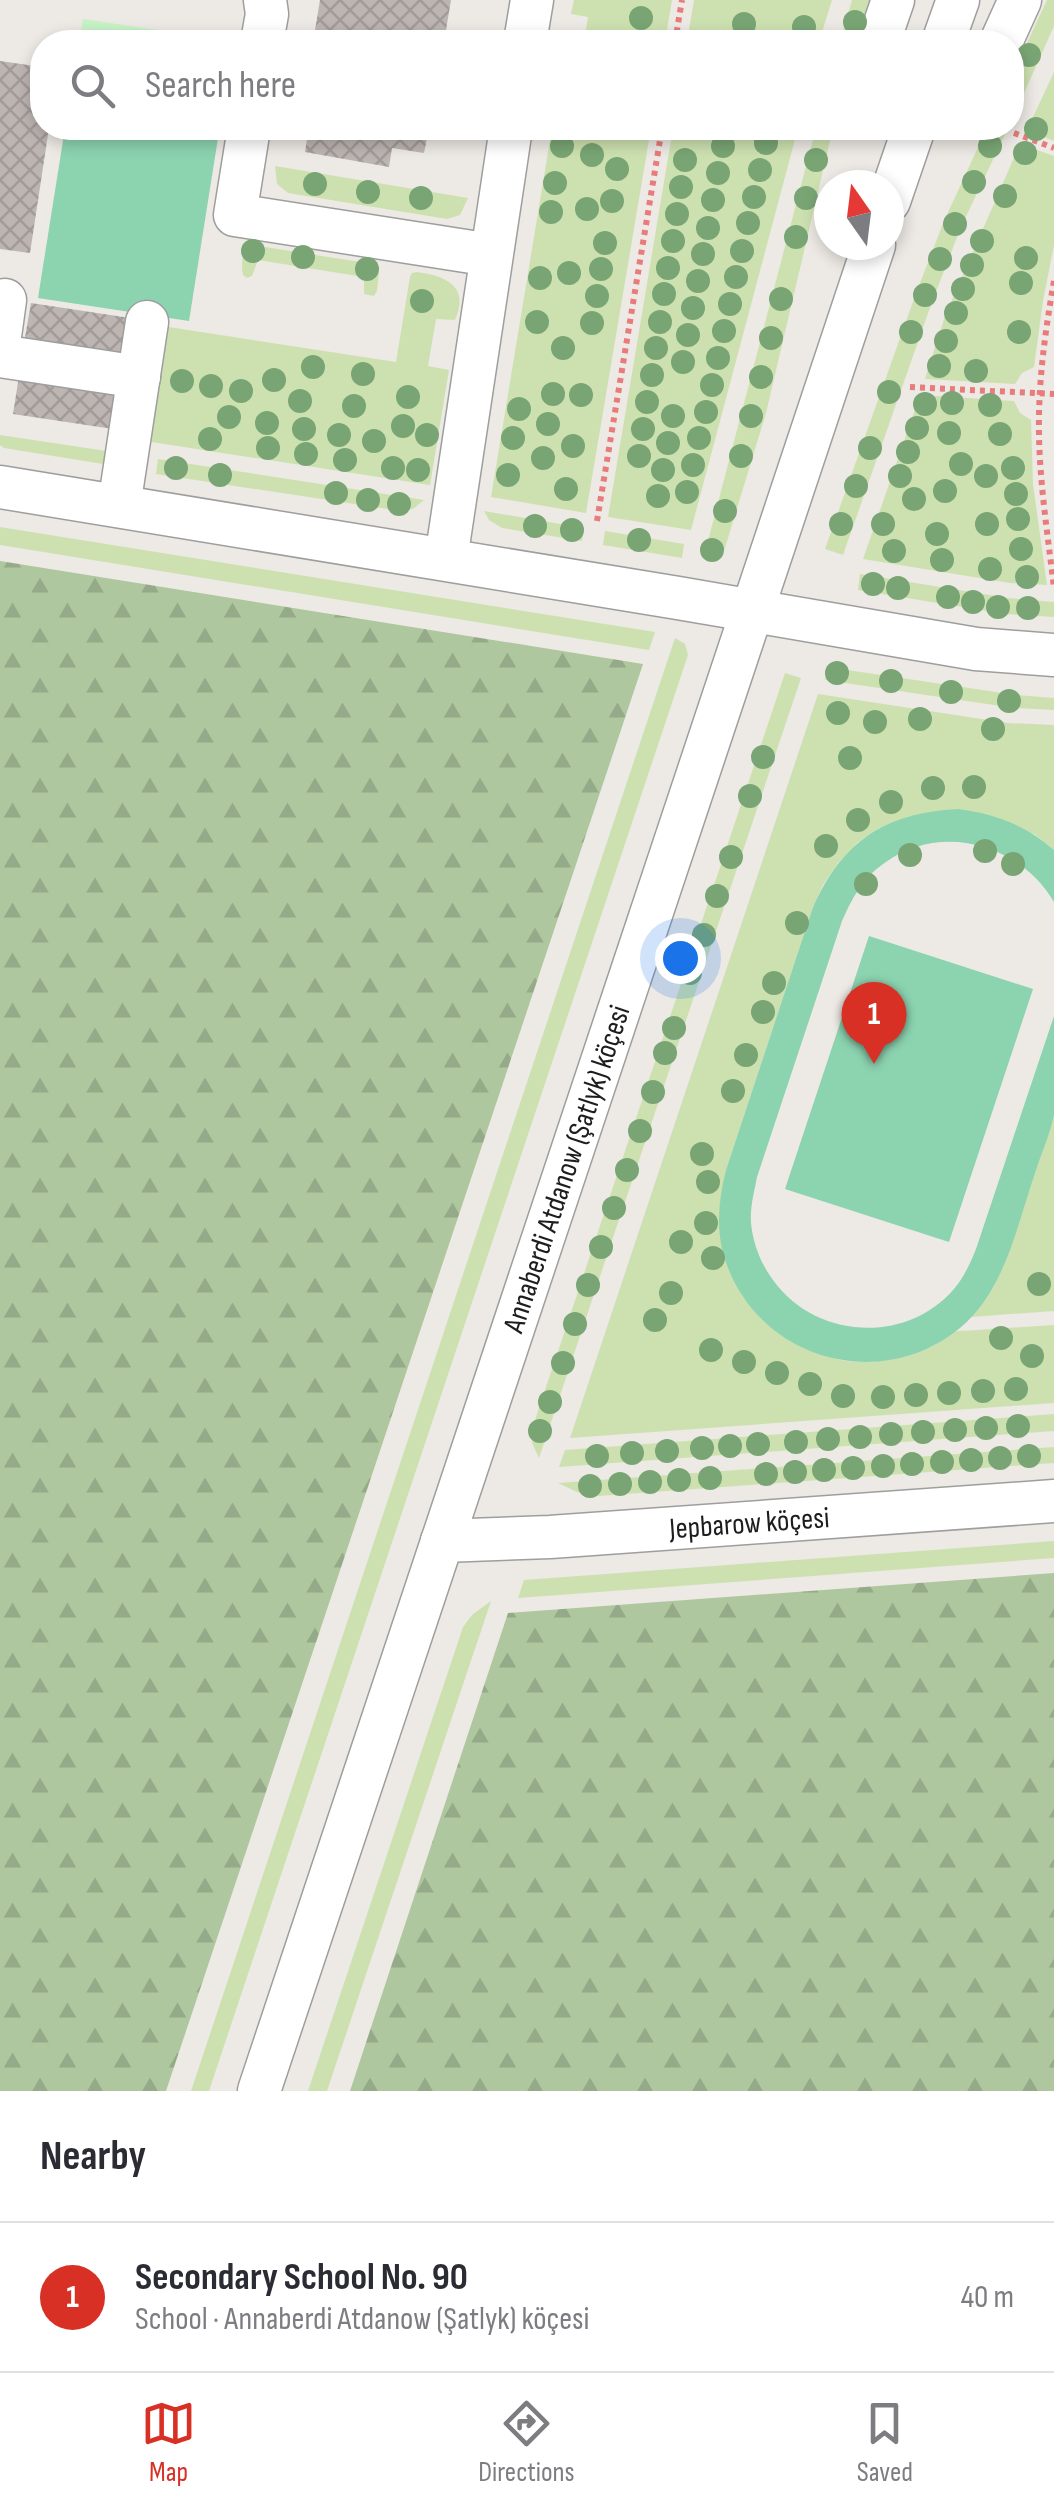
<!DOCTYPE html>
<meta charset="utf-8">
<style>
body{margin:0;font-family:"Sofia Sans Condensed",sans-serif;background:#f2f2f3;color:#2b2b33}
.compass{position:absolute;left:814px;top:170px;width:90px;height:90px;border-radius:50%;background:#fff;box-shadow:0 5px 15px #0003;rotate:346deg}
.you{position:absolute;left:680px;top:958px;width:35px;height:35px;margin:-25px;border:8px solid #fff;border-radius:50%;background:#1a73e8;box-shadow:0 0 0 15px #1a73e833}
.badge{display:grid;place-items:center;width:65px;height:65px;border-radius:50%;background:#d93025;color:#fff;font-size:32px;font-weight:700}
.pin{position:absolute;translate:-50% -82px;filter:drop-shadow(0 2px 5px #0008)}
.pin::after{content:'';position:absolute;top:52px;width:35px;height:30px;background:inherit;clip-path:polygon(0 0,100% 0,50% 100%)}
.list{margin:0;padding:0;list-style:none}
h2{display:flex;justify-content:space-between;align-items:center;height:130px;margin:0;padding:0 40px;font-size:42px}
h2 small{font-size:32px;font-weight:400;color:#7c7c81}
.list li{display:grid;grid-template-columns:65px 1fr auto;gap:30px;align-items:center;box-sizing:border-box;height:150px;padding:0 40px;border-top:2px solid #e1e1e2}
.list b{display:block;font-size:38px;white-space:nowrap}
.list p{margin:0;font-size:32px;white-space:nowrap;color:#7c7c81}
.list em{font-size:32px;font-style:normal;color:#7c7c81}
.icon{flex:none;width:55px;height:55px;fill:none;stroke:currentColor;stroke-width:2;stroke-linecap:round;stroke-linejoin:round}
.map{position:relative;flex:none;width:1054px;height:2091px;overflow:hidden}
.search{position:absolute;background:#fff;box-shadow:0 5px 15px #0003;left:30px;right:30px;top:30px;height:110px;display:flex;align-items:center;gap:25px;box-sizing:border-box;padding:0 35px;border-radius:40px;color:#7c7c81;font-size:38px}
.sheet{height:280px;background:#fff}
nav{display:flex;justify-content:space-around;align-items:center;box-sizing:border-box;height:140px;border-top:2px solid #e1e1e2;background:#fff;font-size:28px;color:#7c7c81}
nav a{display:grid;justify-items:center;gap:5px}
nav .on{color:#d93025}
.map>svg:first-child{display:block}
.grass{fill:#cde1b0}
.forest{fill:url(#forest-firs)}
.park{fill:#c7f2c6}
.pitch{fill:#8cd3b0}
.building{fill:url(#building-cross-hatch)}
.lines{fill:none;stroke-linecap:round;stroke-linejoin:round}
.minor-casing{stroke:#9e9e9e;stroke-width:45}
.path{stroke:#e87b7b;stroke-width:6;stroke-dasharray:5 5;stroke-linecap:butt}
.minor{stroke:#fff;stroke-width:42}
.tree{fill:#79a574}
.labels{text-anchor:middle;stroke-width:8;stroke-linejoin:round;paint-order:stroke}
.street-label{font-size:30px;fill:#1d1d1d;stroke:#fff}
</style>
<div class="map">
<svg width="1054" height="2091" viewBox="0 0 1054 2091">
<defs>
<pattern id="forest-firs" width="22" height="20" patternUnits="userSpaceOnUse" patternTransform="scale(2.5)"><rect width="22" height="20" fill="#aec79e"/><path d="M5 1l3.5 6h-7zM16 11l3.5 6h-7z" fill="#95aa88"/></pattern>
<pattern id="building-cross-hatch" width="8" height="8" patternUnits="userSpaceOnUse" patternTransform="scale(2.5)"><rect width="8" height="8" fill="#bdb5b2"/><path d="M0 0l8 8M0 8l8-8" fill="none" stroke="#a29b99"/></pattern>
</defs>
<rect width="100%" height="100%" fill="#ede9e4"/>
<!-- grass -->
<g class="grass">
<path d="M574,0H672L665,42H584L588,17L571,14Z"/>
<path d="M694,0H832L819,42H687Z"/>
<path d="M852,0H871L858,42H840Z"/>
<path d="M1047,0H1054V26L1012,120V75Z"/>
<path d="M1054,72V141L1027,130Z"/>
<path d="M552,128H651L586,513L491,497Z"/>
<path d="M673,128H798L691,530L608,517Z"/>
<path d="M816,128H833L766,413L725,548L718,560L704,556Z"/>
<path d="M987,128H1008L961,227L932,302L843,555L825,549L915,296L944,221Z"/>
<path d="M1020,144L1054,156V245L1043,301L1034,367L1022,373L1015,384L925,379L945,316Z"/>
<path d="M275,166L468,198L460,215L447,219L288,193L277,184Z"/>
<path d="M252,245L373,264L379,272L377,291L374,296L364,294V277L258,260L252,276L247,278L243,275C241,266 242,254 247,246Z"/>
<path d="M417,272C446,276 470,286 455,320L436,319L428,366L449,370L430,485L145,441L162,326L396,362L410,277L412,273Z"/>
<path d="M920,395L1014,401L1020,413L1031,420L1033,484L1047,585L1010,583L863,559Z"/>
<path d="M0,435L113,452L108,461L103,464L4,448L0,445Z"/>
<path d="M158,459L424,500L413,509L394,510L156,474Z"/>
<path d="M484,511L584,528L582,541L502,528L489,520Z"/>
<path d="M0,527L655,632L649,650L0,545Z"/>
<path d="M605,531L684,544L682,558L603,545Z"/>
<path d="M860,574L1008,598L1054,602V617L1005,614L858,590Z"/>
<path d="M675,638L685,644L688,655L209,2091H191Z"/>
<path d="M827,667L1016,695L1054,698V710L1014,708L825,680Z"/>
<path d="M785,673L801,678L539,1458L532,1443V1429Z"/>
<path d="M818,694L1008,723L1054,725V850L1034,834L880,828L857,843L838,863L823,885L812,910L726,1170C708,1248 732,1315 808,1348C825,1356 841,1362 860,1362C885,1363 911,1355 934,1345C941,1342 947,1335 954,1332C960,1330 970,1331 977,1330C1003,1328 1028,1327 1054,1325V1403L570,1438Z"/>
<path d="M1054,1114V1311L971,1317L994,1286L1005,1261Z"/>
<path d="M1054,1414V1431L559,1467L565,1450Z"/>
<path d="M1054,1447V1463L598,1496L577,1492L558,1483Z"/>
<path d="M1054,1541V1558L518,1598L524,1580Z"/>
<path d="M491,1601L327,2091H308L463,1627L472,1615Z"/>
</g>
<!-- forest -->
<g class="forest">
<path d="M0,561L643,664L166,2091H0Z"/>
<path d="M1054,1573V2091H350L508,1613Z"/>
</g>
<!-- park -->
<path class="park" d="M83,19L178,33L176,42H79Z"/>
<!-- pitch -->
<g class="pitch">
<path d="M65,128H153L218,138L189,321L38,298Z"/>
<path d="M958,809C996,814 1025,825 1054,850V902C1020,844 940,821 883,864C863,878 852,898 842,921L757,1177C754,1193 750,1207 751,1223C753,1244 761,1264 773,1280C815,1339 906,1345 954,1289C964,1277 970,1264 976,1249L1054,1016C1054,1039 1054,1062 1054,1085C1054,1094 1054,1105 1054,1115C1050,1134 1041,1154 1035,1173C1017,1225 1005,1291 960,1328C877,1396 752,1357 723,1253C716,1225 719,1198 726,1170L812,910C841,842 884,813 958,809Z"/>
<path d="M869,936L1033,989L949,1242L785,1189Z"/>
</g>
<!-- building -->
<g class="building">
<path d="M320,0H451L444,42H313Z"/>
<path d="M0,61L42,67V128H49L30,253L0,249Z"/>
<path d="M298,128H429L424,153L392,148L389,167L305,152L308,133L297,131Z"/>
<path d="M31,303L130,318L124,358L24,343Z"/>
<path d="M19,376L119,392L113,429L13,414Z"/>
</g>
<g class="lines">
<defs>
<g id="minor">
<path d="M262,42L267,14L265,0"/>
<path d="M525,42L532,0"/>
<path d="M883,42L882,32L893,0"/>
<path d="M943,42L958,0"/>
<path d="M1001,42L1020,0"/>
<path d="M249,128L235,215L491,255"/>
<path d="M889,201L914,128"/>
<path d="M0,336L5,300"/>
<path d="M0,356L139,377"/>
<path d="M0,487L678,598L976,649L1054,655"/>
<path d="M119,506L147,322"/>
<path d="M446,559L511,128"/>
<path id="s1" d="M442,1541L550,1537L1054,1501"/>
<path id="s2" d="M259,2091L874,245"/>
</g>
</defs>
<!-- minor casing -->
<use href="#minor" class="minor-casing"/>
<!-- path -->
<g class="path">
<path d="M675,42L682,0"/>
<path d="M1014,133L1054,148"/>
<path d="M1054,281C1045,332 1038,383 1039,435C1040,486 1048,537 1054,588"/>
<path d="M910,387L1054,394"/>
<path d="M597,521L662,128"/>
</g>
<!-- minor -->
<use href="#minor" class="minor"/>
</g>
<!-- trees -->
<g class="tree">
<circle cx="641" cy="18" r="12"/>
<circle cx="855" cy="22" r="12"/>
<circle cx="744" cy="24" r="12"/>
<circle cx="804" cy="27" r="12"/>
<circle cx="1029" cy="55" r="12"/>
<circle cx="1036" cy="129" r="12"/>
<circle cx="766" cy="143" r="12"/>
<circle cx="562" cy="146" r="12"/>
<circle cx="723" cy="146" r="12"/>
<circle cx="990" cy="146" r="12"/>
<circle cx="1025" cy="153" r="12"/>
<circle cx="592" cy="155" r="12"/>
<circle cx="685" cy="160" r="12"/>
<circle cx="816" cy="160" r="12"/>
<circle cx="617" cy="169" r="12"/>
<circle cx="760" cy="170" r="12"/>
<circle cx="718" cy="173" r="12"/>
<circle cx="974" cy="182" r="12"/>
<circle cx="555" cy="183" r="12"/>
<circle cx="315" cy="184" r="12"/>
<circle cx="681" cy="187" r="12"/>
<circle cx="368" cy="192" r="12"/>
<circle cx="1005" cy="196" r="12"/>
<circle cx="754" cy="197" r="12"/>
<circle cx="421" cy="198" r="12"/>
<circle cx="806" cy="198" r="12"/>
<circle cx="713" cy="200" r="12"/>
<circle cx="612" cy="201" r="12"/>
<circle cx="587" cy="209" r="12"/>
<circle cx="551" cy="212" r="12"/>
<circle cx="677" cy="214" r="12"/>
<circle cx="748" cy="223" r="12"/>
<circle cx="955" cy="224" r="12"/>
<circle cx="708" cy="228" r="12"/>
<circle cx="796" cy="237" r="12"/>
<circle cx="673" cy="241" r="12"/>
<circle cx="982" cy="241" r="12"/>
<circle cx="605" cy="243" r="12"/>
<circle cx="253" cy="251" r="12"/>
<circle cx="742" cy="251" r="12"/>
<circle cx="703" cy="254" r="12"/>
<circle cx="303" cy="257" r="12"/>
<circle cx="1026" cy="258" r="12"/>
<circle cx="940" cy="259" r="12"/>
<circle cx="972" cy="265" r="12"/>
<circle cx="668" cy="268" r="12"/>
<circle cx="367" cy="269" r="12"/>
<circle cx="601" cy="269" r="12"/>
<circle cx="569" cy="273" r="12"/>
<circle cx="736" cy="277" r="12"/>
<circle cx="540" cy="278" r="12"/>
<circle cx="698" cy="281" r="12"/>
<circle cx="1021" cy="283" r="12"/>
<circle cx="963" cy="289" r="12"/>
<circle cx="664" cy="294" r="12"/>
<circle cx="925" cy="295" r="12"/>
<circle cx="597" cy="296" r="12"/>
<circle cx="781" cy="299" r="12"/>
<circle cx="422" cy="301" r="12"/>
<circle cx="730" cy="304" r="12"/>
<circle cx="693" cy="308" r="12"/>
<circle cx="956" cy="313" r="12"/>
<circle cx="537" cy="322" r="12"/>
<circle cx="660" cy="322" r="12"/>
<circle cx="592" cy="323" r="12"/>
<circle cx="724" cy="331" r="12"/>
<circle cx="911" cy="332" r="12"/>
<circle cx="1019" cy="332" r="12"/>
<circle cx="688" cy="335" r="12"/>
<circle cx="771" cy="338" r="12"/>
<circle cx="946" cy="341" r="12"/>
<circle cx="563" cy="348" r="12"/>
<circle cx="656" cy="348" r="12"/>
<circle cx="718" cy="358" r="12"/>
<circle cx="683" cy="362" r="12"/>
<circle cx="939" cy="366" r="12"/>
<circle cx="313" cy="367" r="12"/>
<circle cx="976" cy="371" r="12"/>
<circle cx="363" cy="374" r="12"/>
<circle cx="652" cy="375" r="12"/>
<circle cx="761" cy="377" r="12"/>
<circle cx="274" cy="380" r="12"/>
<circle cx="182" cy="381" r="12"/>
<circle cx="712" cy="385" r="12"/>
<circle cx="211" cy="386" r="12"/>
<circle cx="241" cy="391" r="12"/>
<circle cx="889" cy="392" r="12"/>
<circle cx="553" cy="394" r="12"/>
<circle cx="581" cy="395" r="12"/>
<circle cx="408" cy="397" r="12"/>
<circle cx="300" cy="401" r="12"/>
<circle cx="647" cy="402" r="12"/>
<circle cx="952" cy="403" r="12"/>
<circle cx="925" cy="404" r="12"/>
<circle cx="990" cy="405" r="12"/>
<circle cx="354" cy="406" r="12"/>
<circle cx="519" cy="409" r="12"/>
<circle cx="706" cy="412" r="12"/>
<circle cx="673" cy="416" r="12"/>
<circle cx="751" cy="416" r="12"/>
<circle cx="229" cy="417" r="12"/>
<circle cx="267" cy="423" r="12"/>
<circle cx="548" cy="424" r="12"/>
<circle cx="403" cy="426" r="12"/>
<circle cx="917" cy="428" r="12"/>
<circle cx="304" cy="429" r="12"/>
<circle cx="643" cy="429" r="12"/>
<circle cx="949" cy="433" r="12"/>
<circle cx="1000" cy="434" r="12"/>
<circle cx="339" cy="435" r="12"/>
<circle cx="427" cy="435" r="12"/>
<circle cx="513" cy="438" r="12"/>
<circle cx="699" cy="438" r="12"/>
<circle cx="210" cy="439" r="12"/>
<circle cx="374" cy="441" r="12"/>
<circle cx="668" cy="443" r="12"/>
<circle cx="573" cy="446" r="12"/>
<circle cx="268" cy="448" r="12"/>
<circle cx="870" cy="448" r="12"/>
<circle cx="908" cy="452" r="12"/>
<circle cx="306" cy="454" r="12"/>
<circle cx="639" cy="456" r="12"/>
<circle cx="741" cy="456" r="12"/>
<circle cx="543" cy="458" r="12"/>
<circle cx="345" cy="460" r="12"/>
<circle cx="961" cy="464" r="12"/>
<circle cx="693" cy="465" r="12"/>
<circle cx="176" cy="468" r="12"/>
<circle cx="393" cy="468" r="12"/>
<circle cx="1013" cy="468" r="12"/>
<circle cx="418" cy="470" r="12"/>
<circle cx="663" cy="470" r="12"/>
<circle cx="220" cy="475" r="12"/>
<circle cx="508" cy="475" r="12"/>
<circle cx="900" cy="476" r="12"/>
<circle cx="986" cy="476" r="12"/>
<circle cx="856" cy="486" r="12"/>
<circle cx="566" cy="489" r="12"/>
<circle cx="945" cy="491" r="12"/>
<circle cx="687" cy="492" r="12"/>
<circle cx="336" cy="493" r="12"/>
<circle cx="1016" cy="494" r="12"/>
<circle cx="658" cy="496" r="12"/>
<circle cx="914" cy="499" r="12"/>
<circle cx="368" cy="500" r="12"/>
<circle cx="399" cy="504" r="12"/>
<circle cx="725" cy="511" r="12"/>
<circle cx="1018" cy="519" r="12"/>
<circle cx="841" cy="524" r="12"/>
<circle cx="883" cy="524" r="12"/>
<circle cx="987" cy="524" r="12"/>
<circle cx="535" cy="526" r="12"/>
<circle cx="572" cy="530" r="12"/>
<circle cx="937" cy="534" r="12"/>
<circle cx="639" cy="540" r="12"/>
<circle cx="1021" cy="549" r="12"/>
<circle cx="712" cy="550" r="12"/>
<circle cx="894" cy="551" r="12"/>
<circle cx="942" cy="560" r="12"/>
<circle cx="990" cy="569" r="12"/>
<circle cx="1027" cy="577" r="12"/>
<circle cx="873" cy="584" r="12"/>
<circle cx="898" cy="588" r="12"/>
<circle cx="948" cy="597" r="12"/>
<circle cx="973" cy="602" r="12"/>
<circle cx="998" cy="607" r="12"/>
<circle cx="1028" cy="608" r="12"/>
<circle cx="837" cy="673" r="12"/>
<circle cx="891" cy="681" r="12"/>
<circle cx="951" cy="692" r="12"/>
<circle cx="1009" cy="701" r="12"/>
<circle cx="838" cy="713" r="12"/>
<circle cx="920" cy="719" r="12"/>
<circle cx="875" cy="722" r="12"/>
<circle cx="993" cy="729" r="12"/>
<circle cx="763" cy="757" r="12"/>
<circle cx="850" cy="758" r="12"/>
<circle cx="974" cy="787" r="12"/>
<circle cx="933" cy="788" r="12"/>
<circle cx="750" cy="796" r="12"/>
<circle cx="891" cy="802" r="12"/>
<circle cx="858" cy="820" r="12"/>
<circle cx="826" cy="846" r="12"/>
<circle cx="985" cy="851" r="12"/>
<circle cx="910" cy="855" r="12"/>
<circle cx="731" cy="857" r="12"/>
<circle cx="1013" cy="864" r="12"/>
<circle cx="866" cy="884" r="12"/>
<circle cx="717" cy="896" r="12"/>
<circle cx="797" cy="923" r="12"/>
<circle cx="704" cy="935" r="12"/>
<circle cx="690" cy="973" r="12"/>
<circle cx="774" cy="983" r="12"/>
<circle cx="763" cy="1012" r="12"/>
<circle cx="674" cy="1028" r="12"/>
<circle cx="665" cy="1053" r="12"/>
<circle cx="746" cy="1055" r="12"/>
<circle cx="733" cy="1091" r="12"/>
<circle cx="653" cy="1092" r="12"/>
<circle cx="640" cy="1131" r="12"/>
<circle cx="702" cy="1154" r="12"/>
<circle cx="627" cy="1170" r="12"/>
<circle cx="708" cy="1182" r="12"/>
<circle cx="614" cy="1208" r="12"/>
<circle cx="706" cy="1223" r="12"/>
<circle cx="681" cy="1242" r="12"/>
<circle cx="601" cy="1247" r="12"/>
<circle cx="713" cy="1258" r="12"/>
<circle cx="1039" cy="1284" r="12"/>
<circle cx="588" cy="1285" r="12"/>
<circle cx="671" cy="1293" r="12"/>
<circle cx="655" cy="1320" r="12"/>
<circle cx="575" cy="1324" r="12"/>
<circle cx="1001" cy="1338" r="12"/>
<circle cx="711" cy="1350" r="12"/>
<circle cx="1032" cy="1356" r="12"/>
<circle cx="744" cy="1362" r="12"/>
<circle cx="563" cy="1363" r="12"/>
<circle cx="777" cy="1373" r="12"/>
<circle cx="810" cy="1384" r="12"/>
<circle cx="1016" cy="1389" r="12"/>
<circle cx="983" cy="1391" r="12"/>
<circle cx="949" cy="1393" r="12"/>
<circle cx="916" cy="1395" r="12"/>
<circle cx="843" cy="1396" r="12"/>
<circle cx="883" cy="1397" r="12"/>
<circle cx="550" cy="1402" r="12"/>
<circle cx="1018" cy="1426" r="12"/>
<circle cx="986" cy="1428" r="12"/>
<circle cx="955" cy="1430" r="12"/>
<circle cx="540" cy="1431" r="12"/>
<circle cx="923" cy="1432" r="12"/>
<circle cx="891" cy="1434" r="12"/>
<circle cx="860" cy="1437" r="12"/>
<circle cx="828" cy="1439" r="12"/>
<circle cx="796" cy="1442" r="12"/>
<circle cx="758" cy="1444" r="12"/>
<circle cx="730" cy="1446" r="12"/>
<circle cx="702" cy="1448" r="12"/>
<circle cx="667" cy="1451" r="12"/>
<circle cx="632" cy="1453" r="12"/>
<circle cx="597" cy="1456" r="12"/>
<circle cx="1029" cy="1456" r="12"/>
<circle cx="1000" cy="1458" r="12"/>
<circle cx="971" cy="1460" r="12"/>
<circle cx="942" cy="1462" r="12"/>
<circle cx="912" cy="1464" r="12"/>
<circle cx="883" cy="1466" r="12"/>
<circle cx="853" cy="1468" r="12"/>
<circle cx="824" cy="1470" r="12"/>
<circle cx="795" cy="1472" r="12"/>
<circle cx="766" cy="1474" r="12"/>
<circle cx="710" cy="1478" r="12"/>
<circle cx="679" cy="1480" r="12"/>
<circle cx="650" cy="1482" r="12"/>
<circle cx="620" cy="1484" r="12"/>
<circle cx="590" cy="1486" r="12"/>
</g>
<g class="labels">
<!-- street labels -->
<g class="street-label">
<text dy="10" stroke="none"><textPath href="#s2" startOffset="972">Annaberdi Atdanow (Şatlyk) köçesi</textPath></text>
<text dy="10" stroke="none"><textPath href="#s1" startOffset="308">Jepbarow köçesi</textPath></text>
</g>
</g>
</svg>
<svg class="compass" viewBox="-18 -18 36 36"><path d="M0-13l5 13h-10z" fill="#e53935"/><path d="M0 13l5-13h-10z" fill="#7c7c81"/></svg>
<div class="you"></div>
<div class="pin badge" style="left:874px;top:1064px">1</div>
<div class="search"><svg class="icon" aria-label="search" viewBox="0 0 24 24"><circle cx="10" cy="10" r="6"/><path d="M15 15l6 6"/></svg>Search here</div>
</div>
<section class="sheet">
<h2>Nearby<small></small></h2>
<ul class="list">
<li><span class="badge">1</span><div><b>Secondary School No. 90</b><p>School · Annaberdi Atdanow (Şatlyk) köçesi</p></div><em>40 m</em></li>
</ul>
</section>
<nav>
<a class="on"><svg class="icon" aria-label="map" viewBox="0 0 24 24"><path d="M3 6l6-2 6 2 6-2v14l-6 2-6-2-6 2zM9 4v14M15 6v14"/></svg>Map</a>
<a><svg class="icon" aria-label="directions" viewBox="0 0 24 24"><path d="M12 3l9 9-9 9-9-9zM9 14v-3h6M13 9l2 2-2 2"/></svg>Directions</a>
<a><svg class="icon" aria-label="saved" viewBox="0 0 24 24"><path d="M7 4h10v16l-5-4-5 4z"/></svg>Saved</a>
</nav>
